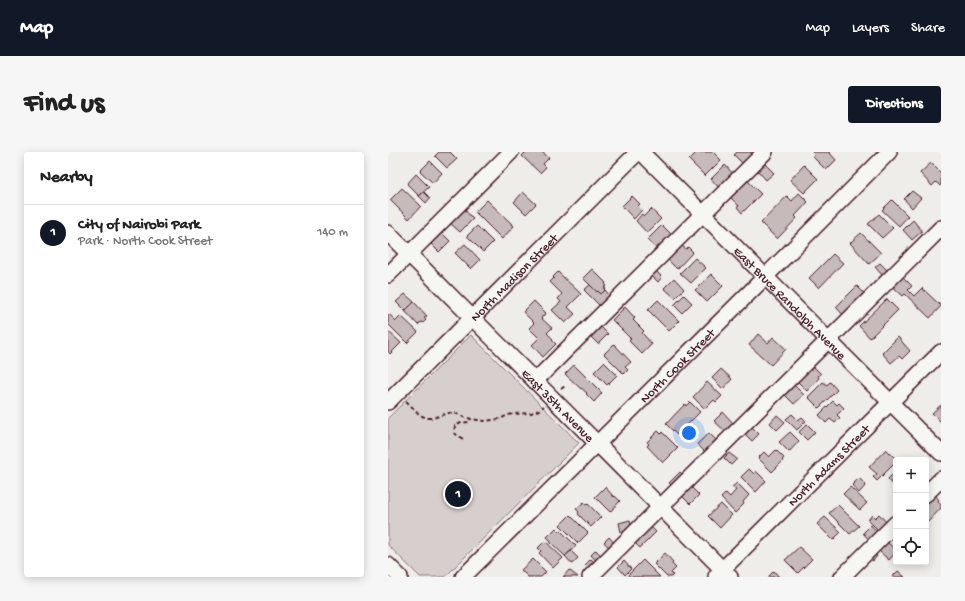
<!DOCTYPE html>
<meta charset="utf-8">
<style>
body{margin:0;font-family:"Gochi Hand",sans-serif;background:#f6f6f6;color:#222}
.controls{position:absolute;right:12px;bottom:12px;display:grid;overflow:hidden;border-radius:4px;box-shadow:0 2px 10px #0003}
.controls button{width:36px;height:36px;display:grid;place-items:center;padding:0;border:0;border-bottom:1px solid #e0e0e0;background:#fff;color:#222;font:20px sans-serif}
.you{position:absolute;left:301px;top:281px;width:14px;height:14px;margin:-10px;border:3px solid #fff;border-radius:50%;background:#1a73e8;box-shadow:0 0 0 6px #1a73e833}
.badge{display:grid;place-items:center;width:26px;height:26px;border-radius:50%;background:#111827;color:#fff;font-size:13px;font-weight:700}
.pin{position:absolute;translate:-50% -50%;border:2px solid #fff;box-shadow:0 1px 4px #0006}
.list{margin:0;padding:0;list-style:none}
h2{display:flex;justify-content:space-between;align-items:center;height:52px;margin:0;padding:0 16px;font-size:17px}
h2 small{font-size:13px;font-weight:400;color:#767676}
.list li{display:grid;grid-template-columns:26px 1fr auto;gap:12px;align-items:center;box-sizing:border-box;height:56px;padding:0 16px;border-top:1px solid #e0e0e0}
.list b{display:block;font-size:15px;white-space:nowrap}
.list p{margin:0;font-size:13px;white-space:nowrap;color:#767676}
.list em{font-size:13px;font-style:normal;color:#767676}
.icon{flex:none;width:22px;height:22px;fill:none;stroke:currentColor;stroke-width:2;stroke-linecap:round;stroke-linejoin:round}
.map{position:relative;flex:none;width:553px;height:425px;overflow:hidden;border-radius:4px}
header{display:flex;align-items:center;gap:24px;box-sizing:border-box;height:56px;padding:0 20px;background:#111827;color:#fff}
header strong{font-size:19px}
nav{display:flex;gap:22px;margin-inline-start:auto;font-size:14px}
.intro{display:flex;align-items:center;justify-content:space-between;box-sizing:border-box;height:96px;padding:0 24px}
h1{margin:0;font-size:28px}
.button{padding:10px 18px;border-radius:4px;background:#111827;color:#fff;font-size:14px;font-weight:700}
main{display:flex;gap:24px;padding:0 24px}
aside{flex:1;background:#fff;border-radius:4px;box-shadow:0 2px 10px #0003}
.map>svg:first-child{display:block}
.green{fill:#d7cfce;stroke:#90777c}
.building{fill:#c6babb;stroke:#4a1f2b}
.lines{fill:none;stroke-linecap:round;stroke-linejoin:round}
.minor-casing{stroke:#4a1f2b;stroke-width:18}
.path{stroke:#4a1f2b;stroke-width:2;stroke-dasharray:4 3;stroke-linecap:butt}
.minor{stroke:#f6f6f2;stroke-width:15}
.labels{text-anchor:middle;stroke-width:4;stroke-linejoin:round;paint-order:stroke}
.street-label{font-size:13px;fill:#4a1f2b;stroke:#f6f6f2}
</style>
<header>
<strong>Map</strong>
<nav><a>Map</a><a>Layers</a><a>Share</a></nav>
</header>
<div class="intro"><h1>Find us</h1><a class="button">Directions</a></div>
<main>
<aside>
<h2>Nearby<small></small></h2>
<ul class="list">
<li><span class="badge">1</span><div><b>City of Nairobi Park</b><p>Park · North Cook Street</p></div><em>140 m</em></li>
</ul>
</aside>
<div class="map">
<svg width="553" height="425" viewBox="0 0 553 425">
<rect width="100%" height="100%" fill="#efedea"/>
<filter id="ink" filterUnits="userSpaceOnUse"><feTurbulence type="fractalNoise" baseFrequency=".025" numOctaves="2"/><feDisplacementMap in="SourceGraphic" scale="8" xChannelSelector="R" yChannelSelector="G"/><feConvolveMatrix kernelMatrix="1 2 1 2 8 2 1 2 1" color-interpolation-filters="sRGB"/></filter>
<g filter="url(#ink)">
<!-- green -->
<path class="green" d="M83,183L191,291L57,425H32L0,393V266Z"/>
<!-- building -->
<g class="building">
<path d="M51,0H62L69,7L59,16L47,4Z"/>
<path d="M136,0H154L161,6L155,12L158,15L152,21L134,4L137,1Z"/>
<path d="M309,0H325L333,8L317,24L301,8Z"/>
<path d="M349,0H366L367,1L356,13L346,3Z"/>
<path d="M424,0H441L448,8L438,18L425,5L427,3Z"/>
<path d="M42,9L54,21L45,31L32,19Z"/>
<path d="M543,11L553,21V32L552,34L548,30L544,34L532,21Z"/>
<path d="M377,12L386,21L378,28L370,19Z"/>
<path d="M337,13L347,24L333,38L323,27Z"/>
<path d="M416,13L430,27L416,41L402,28Z"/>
<path d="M28,22L41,35L31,44L19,32Z"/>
<path d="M359,28L373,42L354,61L349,55L351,54L342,45Z"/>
<path d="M14,36L33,54L21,67L2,48Z"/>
<path d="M524,39L533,46L524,56L516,47Z"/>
<path d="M36,40L42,46L38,51L31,44Z"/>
<path d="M135,40L148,52L138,62L126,50Z"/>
<path d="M411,41L420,50L407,64L409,66L389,87L373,71L399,44L404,49Z"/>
<path d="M244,44L252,52L250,54L254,58L246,67L234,54Z"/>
<path d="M99,48L126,74L114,87L87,60Z"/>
<path d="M504,48L520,64L511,74L494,58Z"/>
<path d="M76,57L85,67L72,80L62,71Z"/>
<path d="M263,57L273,67L259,81L248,69L254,62L256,64Z"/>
<path d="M491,62L505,76L494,86L480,72Z"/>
<path d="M525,68L534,79L524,88L515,78Z"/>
<path d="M274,73L285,84L270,98L259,88Z"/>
<path d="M89,74L105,90L95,100L79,84Z"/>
<path d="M54,81L62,89L51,100L43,92Z"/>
<path d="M473,81L493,101L481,112L462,91Z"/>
<path d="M77,92L92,108L83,117L67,101Z"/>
<path d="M293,93L298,97L300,95L305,100L289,117L279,107Z"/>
<path d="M445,102L455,111L431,136L421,126Z"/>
<path d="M307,106L318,116L303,131L292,121Z"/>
<path d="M492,111L499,118L494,123L487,115Z"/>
<path d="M204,117L218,131L217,132L219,134L216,136L218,137L213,142L210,139L209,140L195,126Z"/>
<path d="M267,118L274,125L270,130L263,123Z"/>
<path d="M170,120L193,142L180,155L187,162L177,171L164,158L173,150L170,147L174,142L162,130L166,126L165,125Z"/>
<path d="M323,122L335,134L319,150L307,138Z"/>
<path d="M513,123L524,134L520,138L526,144L534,136L553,154L542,166L517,142L515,144L503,133Z"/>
<path d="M286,126L296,137L287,146L276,136Z"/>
<path d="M202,133L209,140L210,139L213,142L217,138L222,144L212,154L196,138Z"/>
<path d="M469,134L483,148L458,166L448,155Z"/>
<path d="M17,142L26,150L17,159L8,150Z"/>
<path d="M296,143L304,151L294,161L286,153Z"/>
<path d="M499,147L510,158L482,186L471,174Z"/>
<path d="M270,148L291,169L281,179L260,158Z"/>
<path d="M146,149L158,161L153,166L164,176L159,181L165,187L164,188L168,192L155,205L144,193L151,186L141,176L146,171L135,160Z"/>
<path d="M26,150L39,164L36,166L38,168L35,171L33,170L30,173L17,159Z"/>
<path d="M237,155L247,166L245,168L256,179L254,181L264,192L254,202L241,189L243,187L224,168Z"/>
<path d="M1,162L8,169L13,164L30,180L19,191L0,172V163Z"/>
<path d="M212,174L220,182L210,192L202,184Z"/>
<path d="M0,179L13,191L2,202L0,199Z"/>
<path d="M370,182L380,191L385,185L398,197L383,213L361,193Z"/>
<path d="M510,185L522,199L514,207L511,204L503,211L494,201Z"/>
<path d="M226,192L243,210L237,215L240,218L236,222L216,202Z"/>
<path d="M216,210L229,223L219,233L206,220Z"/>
<path d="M186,213L214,241L206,250L198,242L199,241L193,236V237L177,222Z"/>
<path d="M425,214L433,222L430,224L431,226L419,239L408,228Z"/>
<path d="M333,217L344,227L335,237L324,226Z"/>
<path d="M319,230L334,244L328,250L326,248L317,257L305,245Z"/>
<path d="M435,230L439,233L442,230L449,238L431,256L420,245Z"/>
<path d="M406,233L416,243L406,252L397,243Z"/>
<path d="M445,249L449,253L451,251L456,256L449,263L452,266L447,271L442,267L438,271L431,263Z"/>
<path d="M302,250L312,260L289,283L278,272L297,252L298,254Z"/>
<path d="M553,253V270L544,261Z"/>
<path d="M335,260L345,271L337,279L326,269Z"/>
<path d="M404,262L410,268L414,265L418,269L409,278L398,267Z"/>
<path d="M389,263L397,270L389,278L382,271Z"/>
<path d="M419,272L427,280L419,288L411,280Z"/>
<path d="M363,274L371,282L364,289L356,281Z"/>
<path d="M270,279L273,282L274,280L290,296L275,311L259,294L261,292L259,290Z"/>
<path d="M402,280L411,289L401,300L391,290Z"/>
<path d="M321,281L328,288L317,300L309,292Z"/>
<path d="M498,297L509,308H508V310L489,329L485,325L489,322L481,315Z"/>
<path d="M388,298L396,306L394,308L395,309L384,320L370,306L376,300L381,305Z"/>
<path d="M341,301L349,307L343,313L336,306Z"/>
<path d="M361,317L366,322L368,319L378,329L368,340L353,325Z"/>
<path d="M508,319V336L500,327Z"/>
<path d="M292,320L296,324L285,335L281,331Z"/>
<path d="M471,326L478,333L471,341L464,333Z"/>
<path d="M349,331L361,343L355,350L356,352L347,361L333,346L338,341L342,345L348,338L344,335Z"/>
<path d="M302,334L311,343L302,352L293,343Z"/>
<path d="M217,335L226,345L227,344L232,349L222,360L207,345Z"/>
<path d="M462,335L479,351L472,358L455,342Z"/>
<path d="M547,343L551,348L550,349L553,353V356L540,370L538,368V353Z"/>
<path d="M196,350L199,353L200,352L213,365L203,375L190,362L191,360L188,357Z"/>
<path d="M333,352L344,363L332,376L320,364Z"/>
<path d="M450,353L471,374L462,382L441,361Z"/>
<path d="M491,362L500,372L492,380L480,368L484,363L487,366Z"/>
<path d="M182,363L200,381L190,391L172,373Z"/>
<path d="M437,365L453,380L445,388L429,372Z"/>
<path d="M242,368L244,377L233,380L231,371Z"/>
<path d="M261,373L268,380L252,396L245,389Z"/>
<path d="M483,373L490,381L482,389L475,381Z"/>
<path d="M168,376L171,379L172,378L188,394L177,404L162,390L163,389L159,385Z"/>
<path d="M221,385L228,393L223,398L216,390Z"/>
<path d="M157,389L175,406L165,416L151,401L153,399L150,396Z"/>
<path d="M499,390L508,398V400L501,408L491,399Z"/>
<path d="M411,395L424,407L410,421L397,408Z"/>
<path d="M208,398L215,406L210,411L203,403Z"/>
<path d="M183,399L190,406L184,412L177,404Z"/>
<path d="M277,401L285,410L284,412L288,416L283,421L285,423L283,425H279L266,412Z"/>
<path d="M486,401L489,404L485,409L481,406Z"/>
<path d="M145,407L158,420L153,425H140L133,418Z"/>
<path d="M203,407L207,411L201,417L197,413Z"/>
<path d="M255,408L272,425H241L240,423Z"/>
<path d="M236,409L243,417L237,423L230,415Z"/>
<path d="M181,418L190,425H175Z"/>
<path d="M386,419L391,425H380Z"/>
<path d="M510,419L517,425H504Z"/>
</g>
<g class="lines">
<defs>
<g id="minor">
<path id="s1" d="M253,0L553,301"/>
<path id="s2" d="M0,81L342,425"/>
<path d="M0,123L123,0"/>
<path d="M147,229L377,0"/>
<path id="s3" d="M0,250L250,0"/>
<path d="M538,342L553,327"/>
<path d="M0,413L12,425"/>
<path id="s4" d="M328,424L553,200"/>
<path id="s5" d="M75,425L365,137L501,0"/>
<path d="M202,425L553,76"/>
<path d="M454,425L508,371"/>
</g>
</defs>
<!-- minor casing -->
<use href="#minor" class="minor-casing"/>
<!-- path -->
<g class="path">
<path d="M173,237L177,234"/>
<path d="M18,249L32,263L39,266H45L60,261H66L83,267L96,269L112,267L120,263L125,262L143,261L151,258L156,254"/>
<path d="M75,287L66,281L67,274L73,271L81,270L83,267"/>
</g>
<!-- minor -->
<use href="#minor" class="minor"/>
</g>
</g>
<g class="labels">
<!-- street labels -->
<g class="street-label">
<text dy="5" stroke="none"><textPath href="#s3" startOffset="177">North Madison Street</textPath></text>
<text dy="5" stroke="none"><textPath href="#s1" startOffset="212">East Bruce Randolph Avenue</textPath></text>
<text dy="5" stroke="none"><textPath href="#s5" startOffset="301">North Cook Street</textPath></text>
<text dy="5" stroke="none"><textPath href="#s2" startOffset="242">East 35th Avenue</textPath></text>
<text dy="5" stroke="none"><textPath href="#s4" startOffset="158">North Adams Street</textPath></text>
</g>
</g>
</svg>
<div class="controls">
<button>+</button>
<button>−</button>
<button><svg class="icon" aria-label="locate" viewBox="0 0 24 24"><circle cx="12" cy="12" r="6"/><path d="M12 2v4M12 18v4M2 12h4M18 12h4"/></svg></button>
</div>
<div class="you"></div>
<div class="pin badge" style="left:70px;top:342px">1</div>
</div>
</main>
